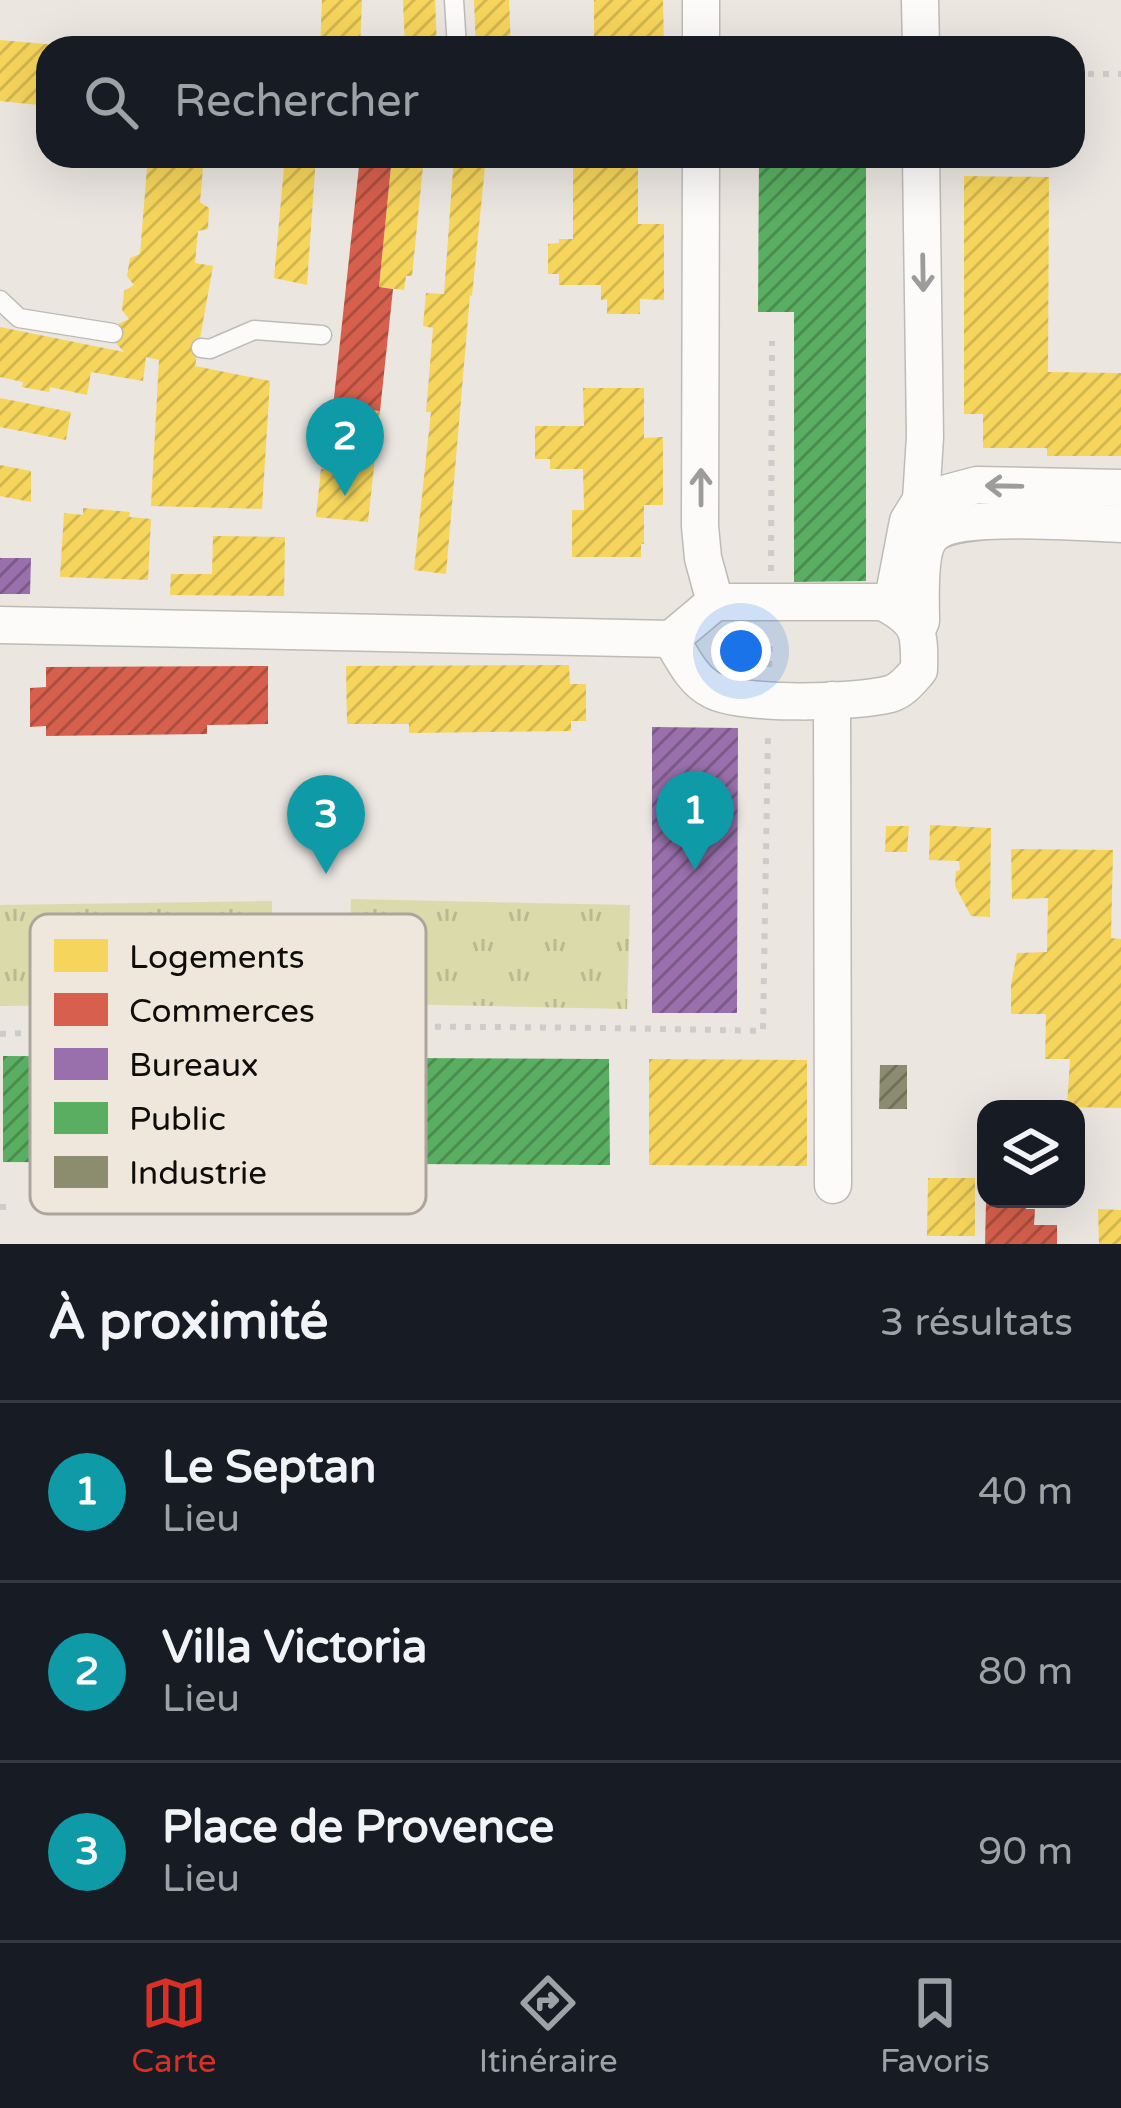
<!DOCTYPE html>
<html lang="fr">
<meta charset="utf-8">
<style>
body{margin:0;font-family:"Varela Round",sans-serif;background:#242831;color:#f1f3f6}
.controls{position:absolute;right:36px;bottom:36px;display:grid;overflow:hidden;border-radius:24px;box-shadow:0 12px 48px #0002}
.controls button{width:108px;height:108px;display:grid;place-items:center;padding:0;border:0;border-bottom:3px solid #363941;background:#171b24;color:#f1f3f6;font:60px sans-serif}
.you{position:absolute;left:741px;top:651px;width:42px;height:42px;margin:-30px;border:9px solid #fff;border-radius:50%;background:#1a73e8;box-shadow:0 0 0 18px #1a73e833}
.badge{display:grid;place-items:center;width:78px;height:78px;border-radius:50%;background:#d93025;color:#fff;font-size:39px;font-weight:700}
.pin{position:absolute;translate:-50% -99px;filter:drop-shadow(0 3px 6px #0008)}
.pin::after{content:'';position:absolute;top:63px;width:42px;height:36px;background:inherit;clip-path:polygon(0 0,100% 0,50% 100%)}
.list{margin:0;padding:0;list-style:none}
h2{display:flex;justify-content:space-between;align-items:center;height:156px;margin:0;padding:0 48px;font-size:51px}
h2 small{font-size:39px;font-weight:400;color:#9ea1a6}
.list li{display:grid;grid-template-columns:78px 1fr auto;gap:36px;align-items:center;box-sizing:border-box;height:180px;padding:0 48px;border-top:3px solid #363941}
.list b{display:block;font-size:45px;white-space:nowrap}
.list p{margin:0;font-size:39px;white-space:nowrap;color:#9ea1a6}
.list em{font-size:39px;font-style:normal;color:#9ea1a6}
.icon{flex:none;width:66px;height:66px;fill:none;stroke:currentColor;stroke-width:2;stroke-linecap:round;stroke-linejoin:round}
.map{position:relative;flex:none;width:1121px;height:1244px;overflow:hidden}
.search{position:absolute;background:#171b24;box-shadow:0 12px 48px #0002;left:36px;right:36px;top:36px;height:132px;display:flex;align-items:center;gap:30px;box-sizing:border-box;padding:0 42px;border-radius:36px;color:#9ea1a6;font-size:45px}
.sheet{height:696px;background:#171b24}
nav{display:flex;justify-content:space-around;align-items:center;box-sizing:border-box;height:168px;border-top:3px solid #363941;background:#171b24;font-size:33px;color:#9ea1a6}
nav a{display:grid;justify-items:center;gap:6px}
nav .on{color:#d93025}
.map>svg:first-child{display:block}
.grass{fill:url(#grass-tufts)}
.homes{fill:url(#homes-hatch)}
.shops{fill:url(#shops-hatch)}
.offices{fill:url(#offices-hatch)}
.public{fill:url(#public-hatch)}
.industry{fill:url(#industry-hatch)}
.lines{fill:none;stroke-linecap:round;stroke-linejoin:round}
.service-casing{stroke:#bebbb6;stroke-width:21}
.minor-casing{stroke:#bebbb6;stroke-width:39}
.path{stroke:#cdcccb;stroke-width:6;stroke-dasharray:6 9;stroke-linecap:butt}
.service{stroke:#fcfbfa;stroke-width:18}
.minor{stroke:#fcfbfa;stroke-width:36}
.oneway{stroke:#9d9c9a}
.key{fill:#efe6dc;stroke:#aca59d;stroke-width:3}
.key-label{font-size:33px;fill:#0f0d0a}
</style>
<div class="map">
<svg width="1121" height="1244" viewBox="0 0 1121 1244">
<defs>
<pattern id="grass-tufts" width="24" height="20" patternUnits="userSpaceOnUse" patternTransform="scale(3)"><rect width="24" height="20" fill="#dadaab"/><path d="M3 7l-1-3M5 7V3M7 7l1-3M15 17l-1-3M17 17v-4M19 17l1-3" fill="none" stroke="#baba92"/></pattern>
<pattern id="homes-hatch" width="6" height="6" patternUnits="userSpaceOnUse" patternTransform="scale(3)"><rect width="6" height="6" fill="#f6d55c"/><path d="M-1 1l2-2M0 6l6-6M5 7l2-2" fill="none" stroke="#d2b64f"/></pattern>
<pattern id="shops-hatch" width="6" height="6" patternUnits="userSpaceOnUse" patternTransform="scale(3)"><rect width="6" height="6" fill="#d6604d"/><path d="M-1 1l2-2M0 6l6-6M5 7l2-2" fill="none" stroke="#ac4e3e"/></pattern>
<pattern id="offices-hatch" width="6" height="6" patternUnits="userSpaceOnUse" patternTransform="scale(3)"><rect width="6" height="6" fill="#9970ab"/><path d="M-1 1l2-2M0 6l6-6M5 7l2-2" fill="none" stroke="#7b5a89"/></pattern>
<pattern id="public-hatch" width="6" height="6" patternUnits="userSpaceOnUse" patternTransform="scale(3)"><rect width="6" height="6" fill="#5aae61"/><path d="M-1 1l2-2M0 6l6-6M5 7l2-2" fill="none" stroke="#498c4e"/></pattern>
<pattern id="industry-hatch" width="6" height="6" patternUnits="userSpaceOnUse" patternTransform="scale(3)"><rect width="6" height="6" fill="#8c8c6e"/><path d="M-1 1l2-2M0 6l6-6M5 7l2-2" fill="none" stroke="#717159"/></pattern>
</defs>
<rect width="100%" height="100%" fill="#ebe6e0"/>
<!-- grass -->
<g class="grass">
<path d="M351,899L630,905L627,1009L348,1003Z"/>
<path d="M272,901L273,1003L0,1006V905Z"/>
</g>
<!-- homes -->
<g class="homes">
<path d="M322,0H362L360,48H320Z"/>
<path d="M403,0H435L437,48H405Z"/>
<path d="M474,0H509L511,48H476Z"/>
<path d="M594,0H663L664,48L594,47Z"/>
<path d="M0,40L57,45V48H48V106L0,101Z"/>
<path d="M148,156H204L200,202L209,208L208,229L198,231L195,263L213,266L195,366L270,381L262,509L151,506L159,360L146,357L143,381L91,372L87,395L50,387L49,392L22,387L23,382L0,377V327L124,352L115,342L118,324L129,319L122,310L124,291L134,285L127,276L130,258L140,254Z"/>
<path d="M285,156H316L307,285L274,278Z"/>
<path d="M392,156H424L412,276H406L404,290L379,287Z"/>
<path d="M454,156H486L472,296L470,295L446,574L414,570L431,412H426L433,328L423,326L426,293L444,294Z"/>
<path d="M573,156H598L599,165H638V224H664V300L640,299V314H607V299L601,300V285H559V274H548V244L559,243V239H573Z"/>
<path d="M964,176L1049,177L1048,372L1121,373V456H1047V448H983V414H964Z"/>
<path d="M583,388H644V438L663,437V505H644V544H641V557H572V510H584L583,469H550V459H535V426H584Z"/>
<path d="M0,398L71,412L66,440L0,427Z"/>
<path d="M333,407L380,411L368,522L316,517L321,469H326Z"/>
<path d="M0,465L31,471V502L0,496Z"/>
<path d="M83,508L130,512L129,517L151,519L148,580L60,577L64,513L83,515Z"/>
<path d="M213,536L285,537L284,596L170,595L171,574H212Z"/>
<path d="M569,665L570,684H586V721H571V731L409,733V724H347L346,666Z"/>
<path d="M930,825L991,828L990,917L971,916L955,886L956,871L960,870L959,861L929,860Z"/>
<path d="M886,826H909L907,852H885Z"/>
<path d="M1011,849L1113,850L1111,938L1121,939V1108L1067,1107L1070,1059H1045L1046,1014H1011V985L1017,953L1047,952L1048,898L1012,899Z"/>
<path d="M649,1059L807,1060V1166L649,1165Z"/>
<path d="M928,1178H975V1236H927Z"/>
<path d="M1098,1209L1121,1210V1244H1099Z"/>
</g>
<!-- shops -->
<g class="shops">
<path d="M321,156H392L379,287L393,289L380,411L333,407L359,166L320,164Z"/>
<path d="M268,666V724L207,725V734L46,736V726L30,727V688L46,687V667Z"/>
<path d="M986,1202L1025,1203L1026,1209H1035L1034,1225H1057V1244H985Z"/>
</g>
<!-- offices -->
<g class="offices">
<path d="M0,558H31L30,594H0Z"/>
<path d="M652,727L738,728L737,1013H652Z"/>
</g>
<!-- public -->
<g class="public">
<path d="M759,156H866V581L794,582V312H758Z"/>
<path d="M3,1056L609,1059L610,1165L3,1162Z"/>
</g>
<!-- industry -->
<path class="industry" d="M880,1065H907V1109H879Z"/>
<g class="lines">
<defs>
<g id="service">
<path d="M454,0L457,48"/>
<path d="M0,300L19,318L113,333"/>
<path d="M201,348L210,349L254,330L322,335"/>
</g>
<g id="minor">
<path d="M920,0L921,48"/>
<path d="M701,48V0"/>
<path d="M701,156L700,526L703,558L715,602"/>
<path d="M921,500L925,437L921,156"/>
<path d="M715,602H883C919,621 920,631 919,670C911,679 902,691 890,694C856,703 742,706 712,690C692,680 682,657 671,639Z"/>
<path d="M883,602L894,594L908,521L921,500L977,485L1121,488"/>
<path d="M0,625L671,639"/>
<path d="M917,630L921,621C921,600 918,554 930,538C950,510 1085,523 1121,524"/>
<path d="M832,700L833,1185"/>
</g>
</defs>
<!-- service casing -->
<use href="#service" class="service-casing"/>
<!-- minor casing -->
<use href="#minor" class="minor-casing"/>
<!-- path -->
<g class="path">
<path d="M1073,74H1121"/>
<path d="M771,571L772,341"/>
<path d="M769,667L770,638"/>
<path d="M0,1034C254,1025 509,1025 763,1031L768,734"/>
<path d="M0,1207H8"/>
</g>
<!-- service -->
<use href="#service" class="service"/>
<!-- minor -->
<use href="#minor" class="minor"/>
</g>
<!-- one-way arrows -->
<defs><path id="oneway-shaft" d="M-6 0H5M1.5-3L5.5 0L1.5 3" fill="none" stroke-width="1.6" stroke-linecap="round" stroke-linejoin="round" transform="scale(3)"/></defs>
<g class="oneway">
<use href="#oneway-shaft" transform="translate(923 273) rotate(89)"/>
<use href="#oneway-shaft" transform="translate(1004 486) rotate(-179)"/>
<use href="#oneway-shaft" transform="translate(701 487) rotate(-90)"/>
</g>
<!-- legend -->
<rect x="30" y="914" width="396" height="300" rx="18" class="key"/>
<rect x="54" y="939" width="54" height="33" fill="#f6d55c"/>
<rect x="54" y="993" width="54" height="33" fill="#d6604d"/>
<rect x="54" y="1048" width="54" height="32" fill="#9970ab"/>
<rect x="54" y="1102" width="54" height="32" fill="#5aae61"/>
<rect x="54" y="1156" width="54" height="32" fill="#8c8c6e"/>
<g class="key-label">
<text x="129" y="968">Logements</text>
<text x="129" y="1022">Commerces</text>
<text x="129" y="1076">Bureaux</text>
<text x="129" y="1130">Public</text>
<text x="129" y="1184">Industrie</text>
</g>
</svg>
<div class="controls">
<button><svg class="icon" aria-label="layers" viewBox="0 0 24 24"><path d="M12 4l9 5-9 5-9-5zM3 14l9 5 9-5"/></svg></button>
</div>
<div class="you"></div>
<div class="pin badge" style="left:695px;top:870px;background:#0f9aa8">1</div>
<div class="pin badge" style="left:345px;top:496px;background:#0f9aa8">2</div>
<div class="pin badge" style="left:326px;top:874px;background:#0f9aa8">3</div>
<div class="search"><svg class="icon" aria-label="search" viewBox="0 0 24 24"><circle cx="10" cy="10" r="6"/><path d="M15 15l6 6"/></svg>Rechercher</div>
</div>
<section class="sheet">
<h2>À proximité<small>3 résultats</small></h2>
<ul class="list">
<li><span class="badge" style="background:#0f9aa8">1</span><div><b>Le Septan</b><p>Lieu</p></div><em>40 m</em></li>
<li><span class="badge" style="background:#0f9aa8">2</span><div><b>Villa Victoria</b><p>Lieu</p></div><em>80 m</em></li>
<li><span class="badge" style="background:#0f9aa8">3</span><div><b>Place de Provence</b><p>Lieu</p></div><em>90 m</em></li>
</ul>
</section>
<nav>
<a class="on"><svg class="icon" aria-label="map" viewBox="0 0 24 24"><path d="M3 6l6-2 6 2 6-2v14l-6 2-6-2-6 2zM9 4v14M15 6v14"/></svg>Carte</a>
<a><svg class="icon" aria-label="directions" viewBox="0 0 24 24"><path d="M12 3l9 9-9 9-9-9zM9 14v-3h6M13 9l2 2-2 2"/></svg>Itinéraire</a>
<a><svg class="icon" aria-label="saved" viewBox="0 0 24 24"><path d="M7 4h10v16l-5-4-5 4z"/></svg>Favoris</a>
</nav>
